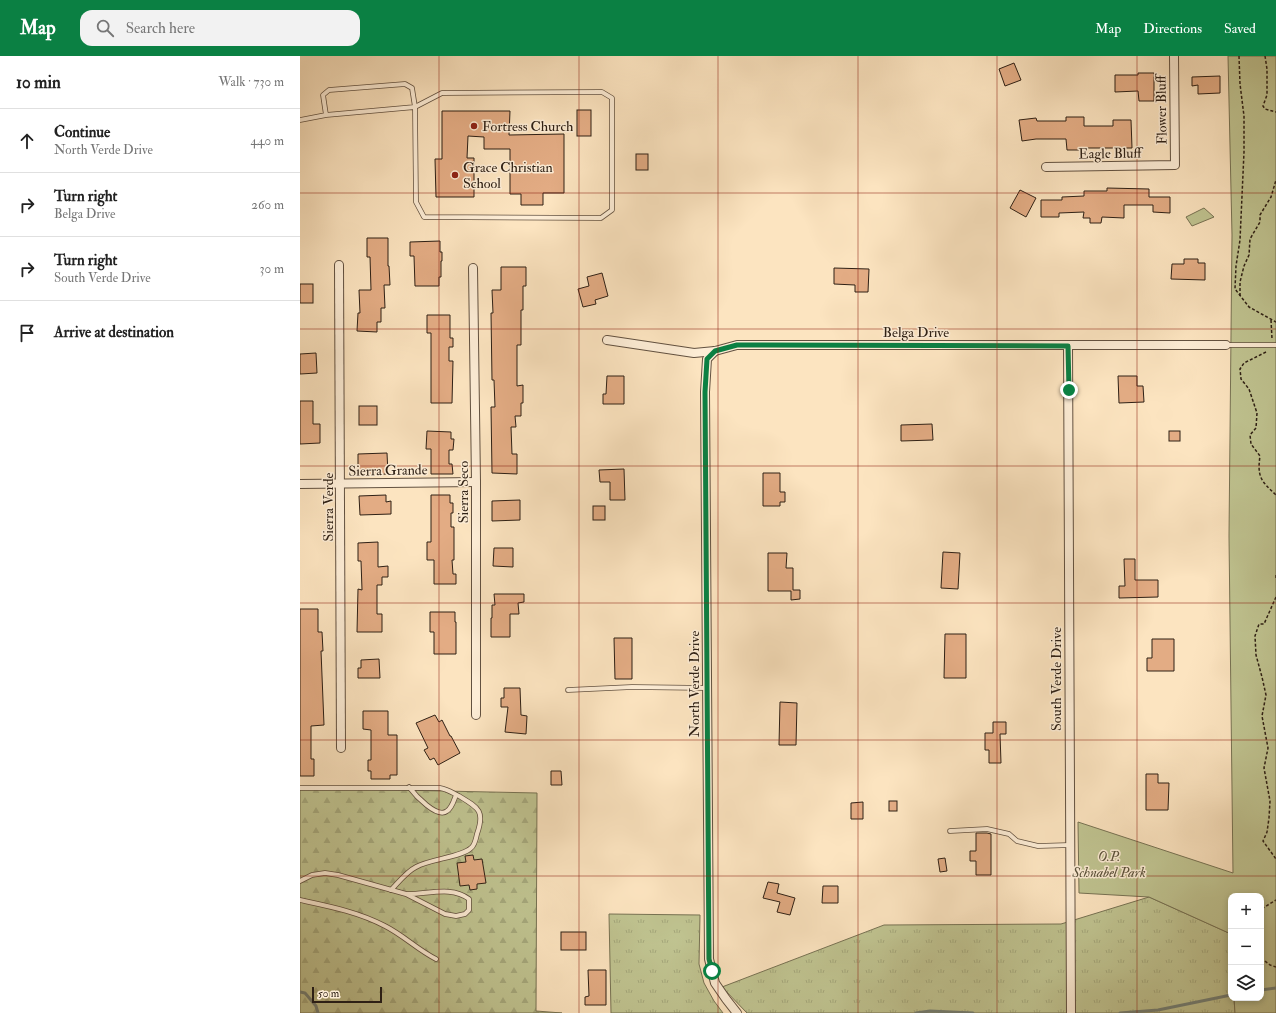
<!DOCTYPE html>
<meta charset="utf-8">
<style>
body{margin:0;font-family:"IM FELL Double Pica",serif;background:#f2f2f2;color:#222}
.controls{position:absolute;right:12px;bottom:12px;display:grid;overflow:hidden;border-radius:8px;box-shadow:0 2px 6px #0003}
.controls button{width:36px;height:36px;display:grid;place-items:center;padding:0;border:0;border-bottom:1px solid #e0e0e0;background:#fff;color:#222;font:20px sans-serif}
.scale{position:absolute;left:12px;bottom:10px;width:70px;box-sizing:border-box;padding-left:4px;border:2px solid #2e2015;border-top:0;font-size:11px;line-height:14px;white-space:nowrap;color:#2e2015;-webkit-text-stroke:3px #fdedd6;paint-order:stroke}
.stop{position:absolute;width:12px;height:12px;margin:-9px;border:3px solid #0b8043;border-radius:50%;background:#fff}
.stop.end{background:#0b8043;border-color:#fff;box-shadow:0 1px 4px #0008}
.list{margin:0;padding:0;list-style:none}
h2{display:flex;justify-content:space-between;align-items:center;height:52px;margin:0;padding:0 16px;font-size:17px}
h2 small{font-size:13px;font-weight:400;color:#767676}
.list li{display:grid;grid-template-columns:26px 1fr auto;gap:12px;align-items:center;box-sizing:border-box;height:64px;padding:0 16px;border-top:1px solid #e0e0e0}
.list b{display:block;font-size:15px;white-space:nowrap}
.list p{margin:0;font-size:13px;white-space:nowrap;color:#767676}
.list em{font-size:13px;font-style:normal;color:#767676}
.icon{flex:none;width:22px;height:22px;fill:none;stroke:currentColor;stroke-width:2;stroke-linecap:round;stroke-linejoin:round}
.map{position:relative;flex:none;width:976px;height:957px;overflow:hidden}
header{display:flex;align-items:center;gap:24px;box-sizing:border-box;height:56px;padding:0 20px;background:#0b8043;color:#fff}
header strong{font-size:19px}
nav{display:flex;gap:22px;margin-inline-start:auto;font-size:14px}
.search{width:280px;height:36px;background:#f2f2f2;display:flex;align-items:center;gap:10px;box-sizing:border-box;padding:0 14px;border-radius:12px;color:#767676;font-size:15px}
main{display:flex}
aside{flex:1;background:#fff}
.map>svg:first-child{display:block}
.grass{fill:url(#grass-tufts);stroke:#777253}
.forest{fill:url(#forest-firs);stroke:#777253}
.park{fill:#c0c491;stroke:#777253}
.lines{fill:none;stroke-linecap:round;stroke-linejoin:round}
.stream{stroke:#727f76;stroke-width:3}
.building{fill:#e3ac84;stroke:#2e2015}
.lane-casing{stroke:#625140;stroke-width:5.5}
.street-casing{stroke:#625140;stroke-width:10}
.path{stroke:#2e2015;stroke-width:1.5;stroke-dasharray:3 2;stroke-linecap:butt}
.lane{stroke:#fdedd6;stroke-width:4}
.street{stroke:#fdedd6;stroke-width:8}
.route{stroke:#0b8043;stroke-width:5}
.grid{fill:none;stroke:#8f2418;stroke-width:1;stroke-opacity:0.55}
.poi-dot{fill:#8f2418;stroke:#fdedd6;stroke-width:1.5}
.labels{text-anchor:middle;stroke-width:3;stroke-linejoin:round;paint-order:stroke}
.street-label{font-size:14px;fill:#2e2015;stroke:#fdedd6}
.poi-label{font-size:14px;fill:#2e2015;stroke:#fdedd6;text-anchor:start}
.park-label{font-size:14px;font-style:italic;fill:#5a513a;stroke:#fdedd6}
</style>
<header>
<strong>Map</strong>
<div class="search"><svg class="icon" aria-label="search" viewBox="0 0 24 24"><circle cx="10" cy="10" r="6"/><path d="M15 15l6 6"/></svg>Search here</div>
<nav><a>Map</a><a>Directions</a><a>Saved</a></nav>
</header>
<main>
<aside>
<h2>10 min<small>Walk · 730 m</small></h2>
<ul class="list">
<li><svg class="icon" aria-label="ahead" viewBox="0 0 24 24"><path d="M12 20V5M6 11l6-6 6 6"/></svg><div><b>Continue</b><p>North Verde Drive</p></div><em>440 m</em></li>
<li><svg class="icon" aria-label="right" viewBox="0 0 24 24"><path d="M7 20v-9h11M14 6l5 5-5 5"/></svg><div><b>Turn right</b><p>Belga Drive</p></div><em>260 m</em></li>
<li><svg class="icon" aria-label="right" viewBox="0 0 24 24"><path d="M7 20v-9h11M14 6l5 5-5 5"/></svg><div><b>Turn right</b><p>South Verde Drive</p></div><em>30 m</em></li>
<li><svg class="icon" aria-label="arrive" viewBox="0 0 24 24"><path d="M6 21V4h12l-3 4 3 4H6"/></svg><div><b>Arrive at destination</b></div></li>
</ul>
</aside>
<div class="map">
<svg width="976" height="957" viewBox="0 0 976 957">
<defs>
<pattern id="grass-tufts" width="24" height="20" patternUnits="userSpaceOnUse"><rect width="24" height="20" fill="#c0c491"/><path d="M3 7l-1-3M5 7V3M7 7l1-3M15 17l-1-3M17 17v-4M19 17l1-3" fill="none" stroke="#a5a87c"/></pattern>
<pattern id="forest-firs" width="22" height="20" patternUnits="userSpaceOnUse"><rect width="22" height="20" fill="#c0c491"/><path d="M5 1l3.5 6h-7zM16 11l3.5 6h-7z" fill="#a5a87c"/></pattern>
</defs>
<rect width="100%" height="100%" fill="#fce4c0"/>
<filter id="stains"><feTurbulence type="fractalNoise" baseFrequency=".005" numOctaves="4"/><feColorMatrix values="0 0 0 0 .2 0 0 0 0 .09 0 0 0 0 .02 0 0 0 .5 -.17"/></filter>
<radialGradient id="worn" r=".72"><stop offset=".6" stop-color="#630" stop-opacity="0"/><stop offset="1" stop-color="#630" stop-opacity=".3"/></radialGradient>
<!-- grass -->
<g class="grass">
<path d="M849,841L931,878V942H934L935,957H447L422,931L584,869L761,868Z"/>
<path d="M309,858L400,859L399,908L404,927L414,945L423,957H311Z"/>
</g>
<!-- forest -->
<path class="forest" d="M0,732L237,737L236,955L262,957H0Z"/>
<!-- park -->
<g class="park">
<path d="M928,0H976V957H935L934,942H961V840H931V878L849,841L779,837L778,766L933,817L929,480L932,179Z"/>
<path d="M904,152L914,161L892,170L886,161Z"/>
</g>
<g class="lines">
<!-- stream -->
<g class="stream">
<path d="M961,934L976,932"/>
<path d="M0,936L5,937L16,950L18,957"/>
<path d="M616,957L630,955L673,957"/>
<path d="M820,957L858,954L931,939"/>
</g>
</g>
<!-- building -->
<g class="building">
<path d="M714,7L721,24L705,30L699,13Z"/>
<path d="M838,17H854V45H839L838,35L815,36V19H838Z"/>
<path d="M920,20V37L898,38V29L892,30V21Z"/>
<rect x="277" y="54" width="14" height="26"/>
<path d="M142,55H210L209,79L264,78V137H243V149H221V138H210V93H184V81L168,80L167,102H174V141H136L135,103H142Z"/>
<path d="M766,61H784V70H813V64H831L832,92H785V94H767L766,83H736L722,85L719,64L736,62L737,65H766Z"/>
<rect x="336" y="98" width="12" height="16"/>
<path d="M807,132L849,133V141H870V157L853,156V149H824V162L802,161L801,167H790V162H783L784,156L759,157V161H741V144H762V141L784,140V135H807Z"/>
<path d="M720,134L736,142L726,161L710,152Z"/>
<path d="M67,182H88V210H89L90,229H84L85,252H81V266H77V276L57,275L58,257H60L59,234H71L70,201H67Z"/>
<path d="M140,185V196H142V205H141V221H139V230H115L114,200H110V186Z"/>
<path d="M884,203H898V207H905V224L871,223L872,208H884Z"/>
<path d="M201,211H226V230H223V254H221V289H217V330L223,329V347H221V360H215L216,371H211L212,398H217V418L192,417L191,351H195L194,324H192L191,257H193L192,234H201Z"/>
<path d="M534,212L569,213L568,236H555V229L534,228Z"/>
<path d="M302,217L308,240L295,244L296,248L283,251L278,233L289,230L287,221Z"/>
<rect x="0" y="228" width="13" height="19"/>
<path d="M127,259H150V282H153V291H149V305H153L152,347H131V277H127Z"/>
<path d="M16,297L17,317L0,318V298Z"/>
<path d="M307,320H324V348H303V338H306Z"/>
<path d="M818,320H837V330H843L844,346L819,347Z"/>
<path d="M0,345H13V368H20V387L0,388Z"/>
<rect x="59" y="350" width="18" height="19"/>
<path d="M632,368L633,384L601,385V369Z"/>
<path d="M127,375L151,376V383H154L153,394H149V408H152L153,418H131V393H126Z"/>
<rect x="869" y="375" width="11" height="10"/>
<path d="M87,397L88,418L58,419V398Z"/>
<path d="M324,413L325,444H310V426H300L299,414Z"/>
<path d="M463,417H480V436H485V446H480V450H463Z"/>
<path d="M86,439V446L91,445V458L60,459L59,440Z"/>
<path d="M131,439H150V447H153V457H151V471H154V504H152L153,518H156V528H134V504H127V486H131Z"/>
<path d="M220,444V464L192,465V445Z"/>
<rect x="293" y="450" width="12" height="14"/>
<path d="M78,486V511L88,510V521H82V529H77V558H82V576H57L58,533L62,534L61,505H58V487Z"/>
<path d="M194,492H213V511L193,510Z"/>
<path d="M643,496L660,497L658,533L641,532Z"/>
<path d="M468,497H487L486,512H493V534H500V543L491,544V535H468Z"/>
<path d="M824,503H835V524H858V541L819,542V530H825Z"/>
<path d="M194,538H224V546L218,547L219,558H210V581H191V562H192V549H195Z"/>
<path d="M0,553H18V576H22L23,595H21L24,669L11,670V703H14V720H0Z"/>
<path d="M130,556H155V566H156V598H134V576H130Z"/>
<path d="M645,578H666V622H644Z"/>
<path d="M314,582H332V623H315Z"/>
<path d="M852,583H874V615H847V602H852Z"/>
<path d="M79,603L80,622H58V612H61V604Z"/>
<path d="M204,632H220L221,659L227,660L226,678L205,676L208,651H201V642H204Z"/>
<path d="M480,646L497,647L496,689H479Z"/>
<path d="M63,655H88V679H97V719H90V723H71V715H68V704H71V674L63,673Z"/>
<path d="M135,659L139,666L142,664L150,680H151L160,697L138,709L134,702L130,704L124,694L128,692L116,667Z"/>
<path d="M693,666H706V678H700L701,707H689V694H685V677H693Z"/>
<path d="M251,715H261L262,729H251Z"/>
<path d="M846,718H858V727H869L868,754H846Z"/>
<rect x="589" y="745" width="8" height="10"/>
<path d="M563,746V763H551V747Z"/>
<path d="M676,777H687L691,778V819H676V805H670V795H676Z"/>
<path d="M173,799L174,804L182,803L186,827L177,828V833L170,834L169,829L160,830L157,807L166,806L165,800Z"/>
<path d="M645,802L647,815L640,816L638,803Z"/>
<path d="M468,826L479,828L477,837L495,842L490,859L477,856L480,846L463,842Z"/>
<path d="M523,830H538V847H522Z"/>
<rect x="261" y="876" width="25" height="18"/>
<path d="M288,914H306V949H285V941L289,940Z"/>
</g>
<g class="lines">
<defs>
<g id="lane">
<path d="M0,64L26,59L115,51L142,37L302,36L312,42V154L301,162L124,161L116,146L115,51L112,32L105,28L29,34L23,39L26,59"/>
<path d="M926,289H976"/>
<path d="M268,634L332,631L407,632"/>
<path d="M109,731C115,739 137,763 147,755C152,752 154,744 156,739"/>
<path d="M0,732H140C147,733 153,737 159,740C179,752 185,755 177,778C176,783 174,790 171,792C162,801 130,803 116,811C106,816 99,826 91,834"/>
<path d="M650,775L687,773L709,778L717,785L738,790L770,789"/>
<path d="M0,825L12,819L25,817L38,819L106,838L145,858L156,860L165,858L169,854V843C151,829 126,839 106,838"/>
<path d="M0,844C28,850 59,856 85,870C103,879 118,894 136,903"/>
</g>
<g id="street">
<path d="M746,111L875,109L874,0"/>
<path d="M39,209L41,692"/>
<path d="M173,212L176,426V659"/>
<path d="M307,284L394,297L415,295L437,289H926"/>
<path d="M768,289L771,957"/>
<path d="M415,295L407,303L405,336L409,903L415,927L426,943L437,957"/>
<path d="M0,428L176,426"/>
</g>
</defs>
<!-- lane casing -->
<use href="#lane" class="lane-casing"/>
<!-- street casing -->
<use href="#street" class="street-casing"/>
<!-- path -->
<g class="path">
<path d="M939,0L940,28L944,60V96L940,184L936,210L935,233L949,251L976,266"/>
<path d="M965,0L967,13V39L963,50L965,53L976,56"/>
<path d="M940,240V226L944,210L949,199L950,183L960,166V159L971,141L976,124"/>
<path d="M971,264L972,283"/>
<path d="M966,296L944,307L940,313L941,323L949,333L957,357L956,372L950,379L951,388L960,400C957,421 961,425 976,439"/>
<path d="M976,519V523"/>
<path d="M976,541L964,568H959L955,580L956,599L962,621L966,639L962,660L968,692L964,712L970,745L969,762L967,776L963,785L976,803"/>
<path d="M961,858L963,852L976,844"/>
<path d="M961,902L970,909L976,911"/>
</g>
<!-- lane -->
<use href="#lane" class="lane"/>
<!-- street -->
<use href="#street" class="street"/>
</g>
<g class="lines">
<!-- route -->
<path class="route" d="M412,915L409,903L405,336L407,303L415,295L437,289L768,290L769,334"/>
</g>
<!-- grid -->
<path class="grid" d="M139,0V957M279,0V957M418,0V957M558,0V957M697,0V957M837,0V957M0,137H976M0,273H976M0,410H976M0,547H976M0,684H976M0,820H976"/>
<!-- markers -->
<g class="poi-dot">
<circle cx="174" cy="70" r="4"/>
<circle cx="155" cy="119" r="4"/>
</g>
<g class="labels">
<!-- street labels -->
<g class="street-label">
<text transform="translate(861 54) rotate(-91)" y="5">Flower Bluff</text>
<text transform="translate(810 97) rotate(-1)" y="5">Eagle Bluff</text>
<text x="616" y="281">Belga Drive</text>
<text transform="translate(88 414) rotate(-1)" y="5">Sierra Grande</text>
<text transform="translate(163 436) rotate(-90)" y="5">Sierra Seco</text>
<text transform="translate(28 451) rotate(-90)" y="5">Sierra Verde</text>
<text transform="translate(756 623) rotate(-90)" y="5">South Verde Drive</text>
<text transform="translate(394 628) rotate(-90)" y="5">North Verde Drive</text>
</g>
<!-- poi labels -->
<g class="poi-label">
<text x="182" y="75">Fortress Church</text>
<text x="163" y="116">Grace Christian<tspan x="163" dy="16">School</tspan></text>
</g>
<!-- park labels -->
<g class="park-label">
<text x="809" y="805">O.P.<tspan x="809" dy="16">Schnabel Park</tspan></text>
</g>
</g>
<rect width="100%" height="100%" filter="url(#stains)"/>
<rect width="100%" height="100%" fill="url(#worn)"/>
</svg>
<div class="controls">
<button>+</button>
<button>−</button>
<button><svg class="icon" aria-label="layers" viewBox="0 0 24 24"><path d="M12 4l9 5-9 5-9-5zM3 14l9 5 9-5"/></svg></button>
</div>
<div class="scale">50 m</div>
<div class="stop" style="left:412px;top:915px"></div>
<div class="stop end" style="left:769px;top:334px"></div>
</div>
</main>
